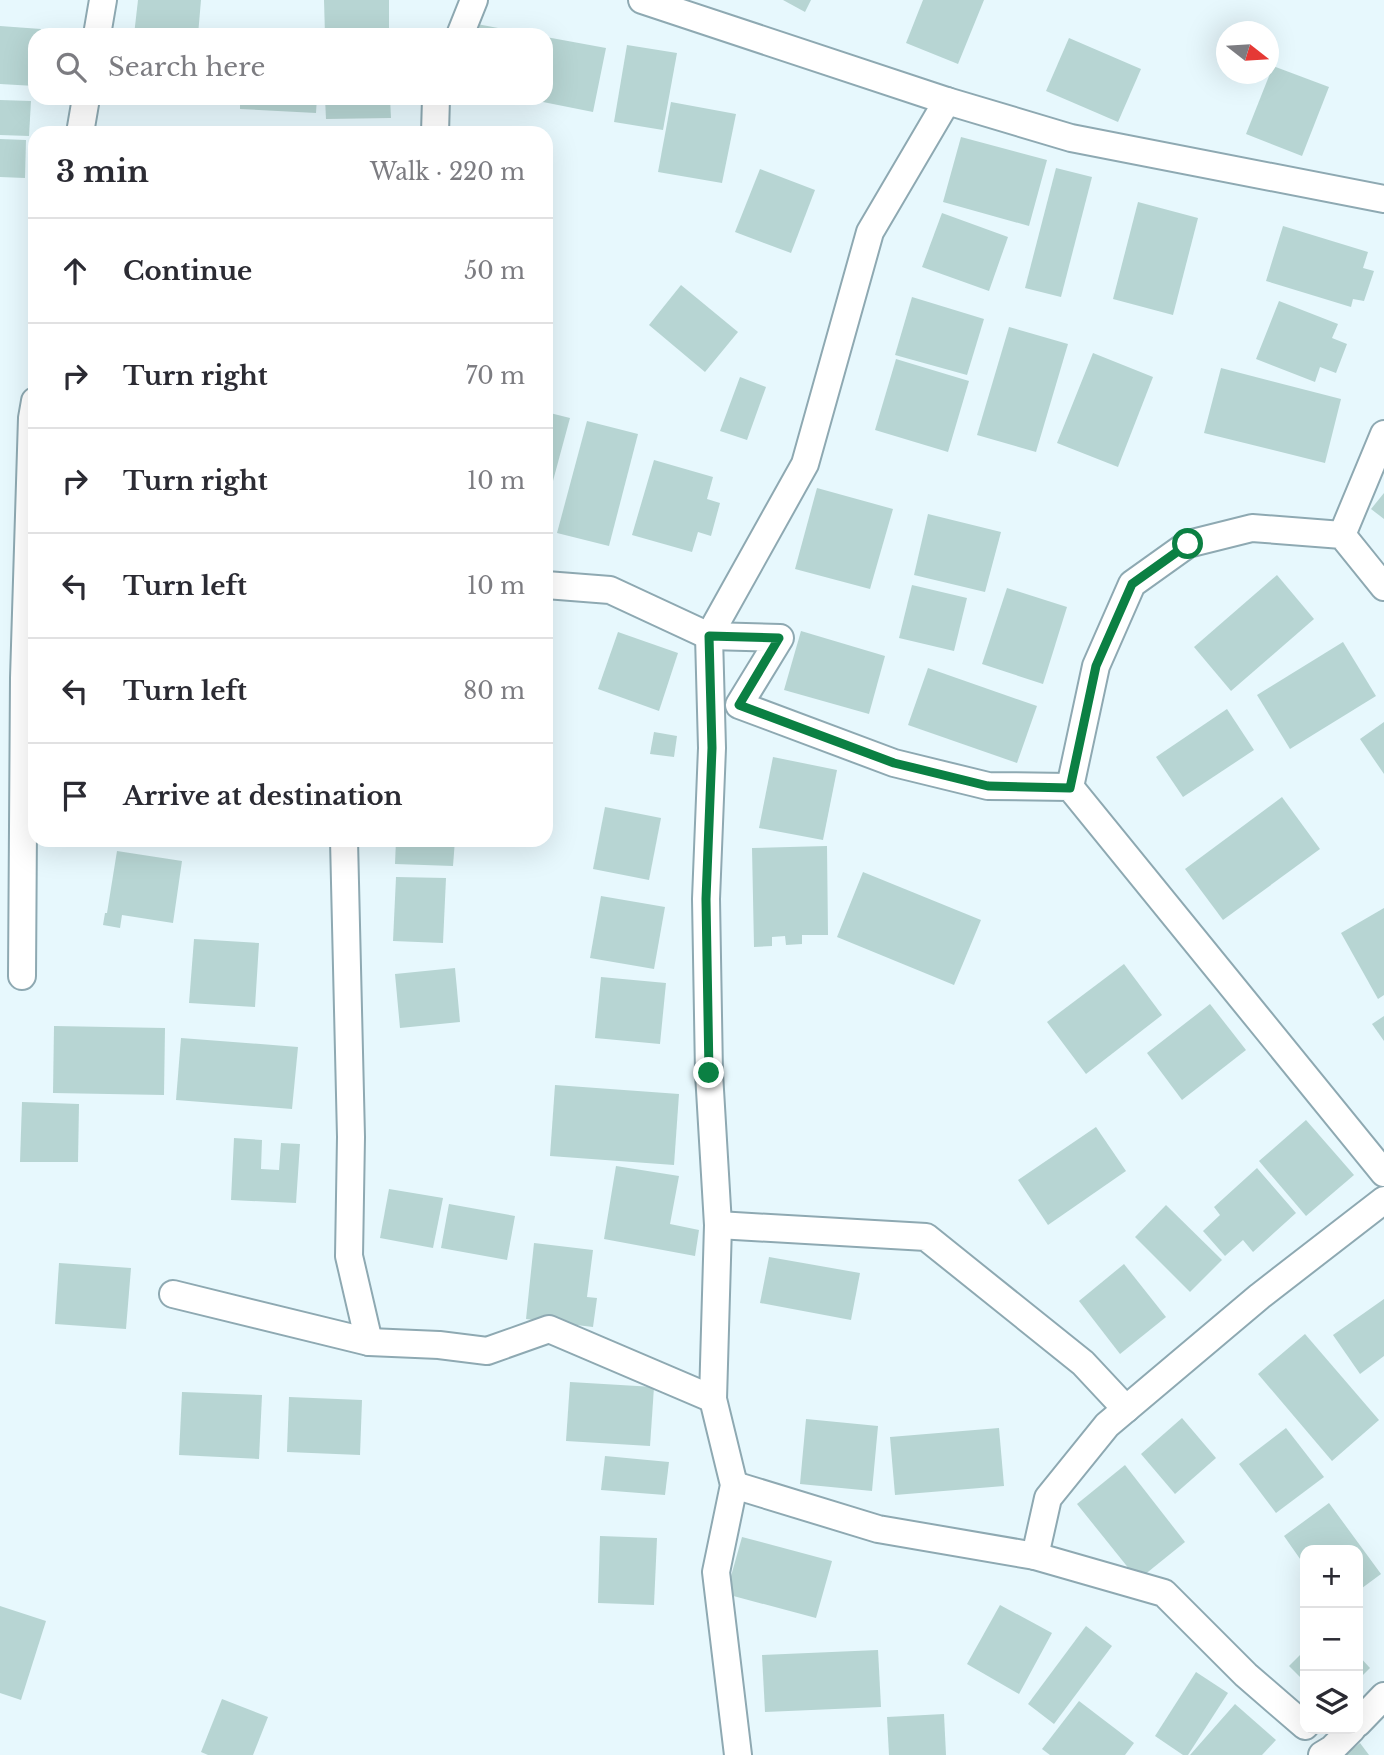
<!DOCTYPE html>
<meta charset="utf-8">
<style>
body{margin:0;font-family:"Libre Baskerville",serif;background:#f2f2f3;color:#2b2b33}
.controls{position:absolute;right:21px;bottom:21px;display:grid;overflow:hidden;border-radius:14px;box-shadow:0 7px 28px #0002}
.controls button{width:63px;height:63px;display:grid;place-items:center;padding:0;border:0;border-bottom:2px solid #e1e1e2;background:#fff;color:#2b2b33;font:35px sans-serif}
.compass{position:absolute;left:1216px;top:21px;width:63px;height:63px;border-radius:50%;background:#fff;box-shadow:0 7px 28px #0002;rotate:107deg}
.stop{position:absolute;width:21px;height:21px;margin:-16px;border:5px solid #0b8043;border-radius:50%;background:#fff}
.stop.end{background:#0b8043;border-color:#fff;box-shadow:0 2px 7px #0008}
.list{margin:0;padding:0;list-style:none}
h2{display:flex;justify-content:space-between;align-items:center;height:91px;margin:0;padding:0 28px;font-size:30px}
h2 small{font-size:23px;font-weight:400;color:#7c7c81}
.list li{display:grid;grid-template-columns:46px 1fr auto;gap:21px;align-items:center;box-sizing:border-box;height:105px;padding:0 28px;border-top:2px solid #e1e1e2}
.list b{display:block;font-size:26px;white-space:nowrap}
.list em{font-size:23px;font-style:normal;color:#7c7c81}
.icon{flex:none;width:38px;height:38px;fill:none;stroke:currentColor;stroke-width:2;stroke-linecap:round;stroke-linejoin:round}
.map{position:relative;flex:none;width:1384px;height:1755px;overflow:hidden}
.search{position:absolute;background:#fff;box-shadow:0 7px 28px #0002;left:28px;top:28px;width:525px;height:77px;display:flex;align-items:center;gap:18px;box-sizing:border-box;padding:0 24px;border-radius:21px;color:#7c7c81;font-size:26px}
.panel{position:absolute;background:#fff;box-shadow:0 7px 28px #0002;left:28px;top:126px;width:525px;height:721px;border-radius:21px}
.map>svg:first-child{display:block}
.building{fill:#b7d5d3}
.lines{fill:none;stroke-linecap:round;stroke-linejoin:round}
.street-casing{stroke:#8ea9b2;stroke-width:30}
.street{stroke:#fff;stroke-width:26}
.route{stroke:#0b8043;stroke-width:9}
</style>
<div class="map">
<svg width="1384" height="1755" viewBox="0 0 1384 1755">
<rect width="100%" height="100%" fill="#e7f8fd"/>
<!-- building -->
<g class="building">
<path d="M138,0H201L198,35H134Z"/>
<path d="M324,0H389V35H325Z"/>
<path d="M783,0H811L805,12Z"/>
<path d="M923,0H984L958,64L906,43Z"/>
<path d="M477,24L530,34V35H475Z"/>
<path d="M0,26L41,29V35H35V86L0,84Z"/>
<path d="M546,37L606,48L593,112L528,99L546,98Z"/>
<path d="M1069,38L1141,69L1118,122L1046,91Z"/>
<path d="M627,45L677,53L663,130L614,122Z"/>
<path d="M1273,66L1329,87L1302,156L1246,134Z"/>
<path d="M240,98H317L316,113L240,109Z"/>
<path d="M325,98H390L391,118L326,119Z"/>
<path d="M0,100L31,101L29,136L0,135Z"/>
<path d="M671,102L736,114L722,183L658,172Z"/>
<path d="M281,126L340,131V133H280Z"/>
<path d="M961,137L1047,160L1029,226L943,202Z"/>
<path d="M0,139L26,140L25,178L0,177Z"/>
<path d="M1056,168L1092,177L1061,297L1025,288Z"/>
<path d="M760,169L815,190L791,253L735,232Z"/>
<path d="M1138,202L1198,218L1173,315L1113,299Z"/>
<path d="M942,213L1008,237L989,291L922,267Z"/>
<path d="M1283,226L1368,252L1363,268L1374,271L1364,301L1353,299L1351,307L1266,281Z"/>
<path d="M681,285L738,332L705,372L649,325Z"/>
<path d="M912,297L984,319L967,375L895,355Z"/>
<path d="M1279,301L1338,324L1332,338L1347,344L1336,373L1320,367L1315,382L1256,359Z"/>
<path d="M1009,327L1068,344L1036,452L977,435Z"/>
<path d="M1093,353L1153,377L1118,467L1057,443Z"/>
<path d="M896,359L969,381L948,452L875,430Z"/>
<path d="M1221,368L1341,399L1325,463L1204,433Z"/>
<path d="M740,377L766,387L747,440L720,431Z"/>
<path d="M546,412L570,418L547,503H546Z"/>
<path d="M587,421L638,434L609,546L557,533Z"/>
<path d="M654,460L713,477L707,499L720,503L711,536L698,532L692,552L632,535Z"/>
<path d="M817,488L893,509L870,589L795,569Z"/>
<path d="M1384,493V519L1371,509Z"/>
<path d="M928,514L1001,532L985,592L914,575Z"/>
<path d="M1277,575L1314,619L1231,691L1194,647Z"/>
<path d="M912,585L967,598L954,651L899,638Z"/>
<path d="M1007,588L1067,607L1043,684L982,664Z"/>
<path d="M801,631L885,656L869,714L784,690Z"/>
<path d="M618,632L678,653L659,711L598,689Z"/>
<path d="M1343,642L1376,696L1290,749L1257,695Z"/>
<path d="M928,668L1037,706L1017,763L908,725Z"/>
<path d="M1227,709L1254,750L1183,797L1156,757Z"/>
<path d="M1384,722V774L1360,739Z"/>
<path d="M654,732L677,736L674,757L650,754Z"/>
<path d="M773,757L837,770L823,840L759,828Z"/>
<path d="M1282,797L1320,849L1223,920L1185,869Z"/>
<path d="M605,807L661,818L649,880L593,869Z"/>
<path d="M396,840H455L453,866L395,864Z"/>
<path d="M827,846L828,935H802V944L786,945L785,936L772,937V946L754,947L752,848Z"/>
<path d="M117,851L182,861L173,923L122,915L120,928L103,925L105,913H107Z"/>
<path d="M863,872L981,920L954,985L837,937Z"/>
<path d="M396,877L446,878L443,943L393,941Z"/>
<path d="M601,896L665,907L654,969L590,958Z"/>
<path d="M1384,908V995L1378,999L1341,933Z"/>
<path d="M194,939L259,943L255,1007L189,1003Z"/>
<path d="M1124,964L1162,1015L1086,1074L1047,1022Z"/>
<path d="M455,968L460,1022L400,1028L395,974Z"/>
<path d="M601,977L666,983L660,1044L595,1038Z"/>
<path d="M1210,1004L1246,1050L1182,1100L1147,1053Z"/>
<path d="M1384,1016V1041L1372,1024Z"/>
<path d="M54,1026L165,1028L164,1095L53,1093Z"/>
<path d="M181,1038L298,1047L292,1109L176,1100Z"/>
<path d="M555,1085L679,1094L674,1165L550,1156Z"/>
<path d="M22,1102L79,1104L78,1162H20Z"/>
<path d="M1306,1120L1354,1175L1306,1216L1259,1161Z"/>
<path d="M1096,1127L1126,1171L1048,1225L1018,1180Z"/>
<path d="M234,1138L262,1140L261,1169L279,1170L281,1143L300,1144L296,1203L231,1200Z"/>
<path d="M616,1166L679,1176L670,1224L699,1230L695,1256L604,1239Z"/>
<path d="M1257,1168L1296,1213L1253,1252L1243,1240L1225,1256L1203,1231L1220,1215L1214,1207Z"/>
<path d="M389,1189L443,1198L433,1248L380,1238Z"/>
<path d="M449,1204L515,1216L507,1260L441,1248Z"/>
<path d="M1166,1205L1222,1260L1190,1292L1135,1237Z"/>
<path d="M534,1243L593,1250L587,1297L597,1298L593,1327L526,1319Z"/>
<path d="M769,1257L860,1273L851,1320L760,1303Z"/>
<path d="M59,1263L131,1268L126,1329L55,1324Z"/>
<path d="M1124,1264L1166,1317L1120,1354L1079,1301Z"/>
<path d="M1384,1299V1356L1360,1374L1333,1335Z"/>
<path d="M1305,1334L1379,1420L1332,1461L1258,1374Z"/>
<path d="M570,1382L654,1387L650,1446L566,1441Z"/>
<path d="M182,1392L262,1395L259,1459L179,1455Z"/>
<path d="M289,1397L362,1400L360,1455L287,1452Z"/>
<path d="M1182,1418L1216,1458L1175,1494L1141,1454Z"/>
<path d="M806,1419L878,1426L872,1491L800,1484Z"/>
<path d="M999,1428L1004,1486L895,1495L890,1437Z"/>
<path d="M1286,1428L1324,1477L1276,1513L1239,1464Z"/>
<path d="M605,1456L669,1462L665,1495L601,1490Z"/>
<path d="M1125,1465L1185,1542L1138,1580L1077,1504Z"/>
<path d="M1329,1503L1381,1574L1358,1591V1550H1305V1566L1284,1536Z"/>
<path d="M600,1536L657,1538L654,1605L598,1603Z"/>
<path d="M742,1537L832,1561L816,1618L726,1594Z"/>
<path d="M1000,1605L1052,1633L1019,1694L967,1664Z"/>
<path d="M0,1606L46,1621L21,1700L0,1693Z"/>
<path d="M1086,1626L1112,1646L1054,1724L1028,1704Z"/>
<path d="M878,1650L881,1707L765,1712L762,1655Z"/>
<path d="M1305,1650V1682L1289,1666Z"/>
<path d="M1358,1655L1370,1668L1358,1680Z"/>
<path d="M1196,1672L1228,1693L1188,1755H1183L1155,1736Z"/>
<path d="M222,1699L268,1717L253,1755H208L201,1752Z"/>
<path d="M1079,1701L1134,1743L1125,1755H1050L1042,1749Z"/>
<path d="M1235,1704L1276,1740L1262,1755H1190Z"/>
<path d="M944,1714L946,1755H889L887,1717Z"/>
<path d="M1360,1743L1369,1755H1345Z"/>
</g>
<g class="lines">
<defs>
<g id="street">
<path d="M642,0L947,101L1071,138L1384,199"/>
<path d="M97,35L103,0"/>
<path d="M460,35L474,0"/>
<path d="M80,133L86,98"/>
<path d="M435,133L436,98"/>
<path d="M1342,535L1384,434"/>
<path d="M546,585L610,590L709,636L780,638L739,705L894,763L988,786L1070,787L1384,1173"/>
<path d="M1070,787L1096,666L1132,584L1188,544L1252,528L1342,535L1384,587"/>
<path d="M344,840L351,1137L349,1256L369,1342"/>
<path d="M22,976L24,678L32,418L35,401"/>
<path d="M718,1225L926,1237L1083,1363L1126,1409"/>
<path d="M173,1294L369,1342L439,1345L487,1351L549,1329L713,1399"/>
<path d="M734,1485L878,1529L1035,1556L1164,1593L1246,1675L1305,1726"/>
<path d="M1035,1556L1048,1498L1107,1425L1260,1296L1384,1200"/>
<path d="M1358,1723L1384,1696"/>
<path d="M738,1755L716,1572L734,1485L713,1399L718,1225L709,1073L706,899L712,748L709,636L805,464L870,232L947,101"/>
<path d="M1322,1755L1332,1749L1352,1729"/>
</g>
</defs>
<!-- street casing -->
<use href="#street" class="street-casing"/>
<!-- street -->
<use href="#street" class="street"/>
</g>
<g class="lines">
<!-- route -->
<path class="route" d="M709,1073L706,899L712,748L709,636L779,638L739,705L894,763L988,786L1070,788L1096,666L1132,584L1188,544"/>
</g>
</svg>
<div class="controls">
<button>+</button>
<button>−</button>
<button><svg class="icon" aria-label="layers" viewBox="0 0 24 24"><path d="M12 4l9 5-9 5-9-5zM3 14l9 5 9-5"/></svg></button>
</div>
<svg class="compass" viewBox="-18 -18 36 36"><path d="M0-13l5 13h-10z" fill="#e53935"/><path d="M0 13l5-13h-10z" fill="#7c7c81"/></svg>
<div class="stop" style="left:1188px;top:544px"></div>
<div class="stop end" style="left:709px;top:1073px"></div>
<div class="search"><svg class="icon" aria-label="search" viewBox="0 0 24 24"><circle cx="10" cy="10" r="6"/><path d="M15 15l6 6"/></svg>Search here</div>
<section class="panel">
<h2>3 min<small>Walk · 220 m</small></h2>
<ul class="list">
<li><svg class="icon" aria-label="ahead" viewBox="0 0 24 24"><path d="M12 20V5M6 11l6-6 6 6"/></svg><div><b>Continue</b></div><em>50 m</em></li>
<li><svg class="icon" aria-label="right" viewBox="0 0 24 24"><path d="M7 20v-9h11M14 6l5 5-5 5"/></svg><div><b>Turn right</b></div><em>70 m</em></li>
<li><svg class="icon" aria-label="right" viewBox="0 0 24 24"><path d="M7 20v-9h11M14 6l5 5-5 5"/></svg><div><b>Turn right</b></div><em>10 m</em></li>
<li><svg class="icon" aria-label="left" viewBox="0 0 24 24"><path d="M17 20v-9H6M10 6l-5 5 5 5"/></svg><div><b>Turn left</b></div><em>10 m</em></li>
<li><svg class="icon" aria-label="left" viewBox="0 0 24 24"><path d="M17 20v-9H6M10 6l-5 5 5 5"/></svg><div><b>Turn left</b></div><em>80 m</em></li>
<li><svg class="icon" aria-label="arrive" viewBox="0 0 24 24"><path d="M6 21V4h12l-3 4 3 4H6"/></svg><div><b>Arrive at destination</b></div></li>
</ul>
</section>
</div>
